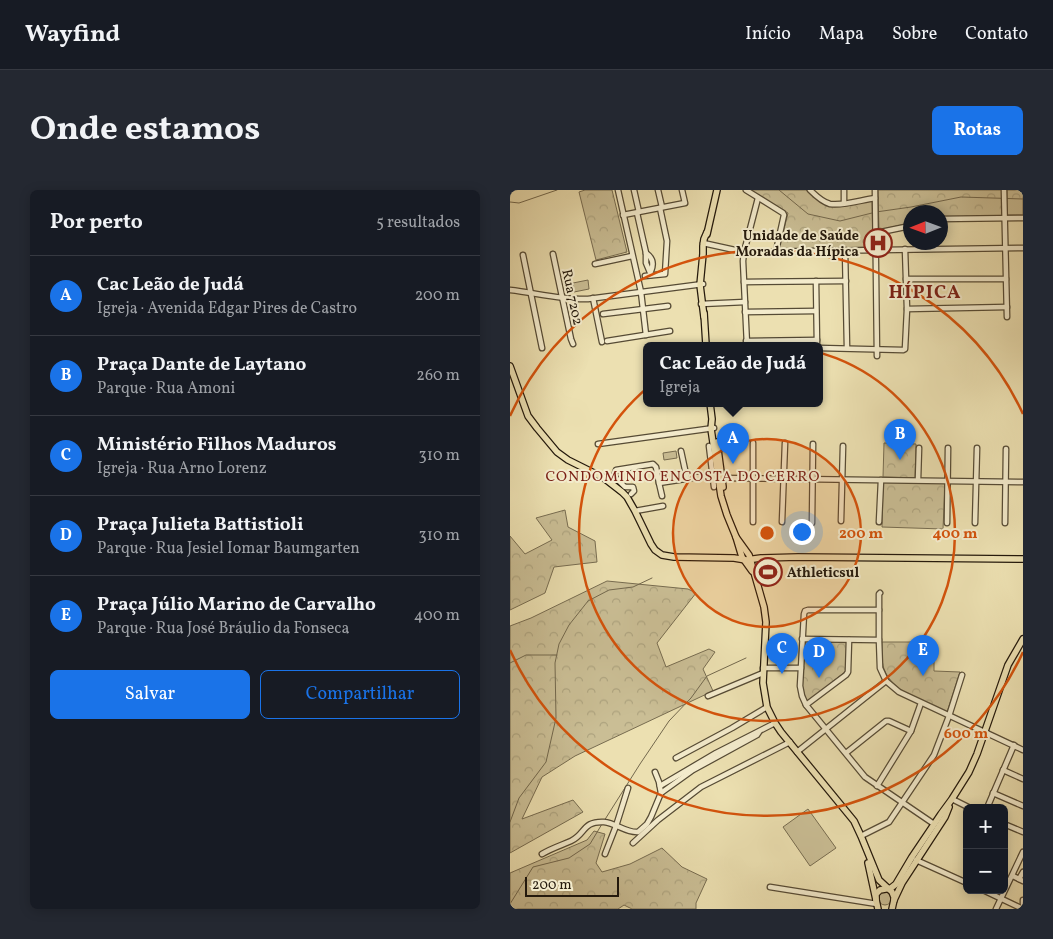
<!DOCTYPE html>
<html lang="pt">
<meta charset="utf-8">
<style>
body{margin:0;font-family:Vollkorn,serif;background:#242831;color:#f1f3f6}
.controls{position:absolute;right:15px;bottom:15px;display:grid;overflow:hidden;border-radius:8px;box-shadow:0 2px 12px #0003}
.controls button{width:45px;height:45px;display:grid;place-items:center;padding:0;border:0;border-bottom:1px solid #363941;background:#171b24;color:#f1f3f6;font:25px sans-serif}
.compass{position:absolute;left:393px;top:15px;width:45px;height:45px;border-radius:50%;background:#171b24;box-shadow:0 2px 12px #0003;rotate:269deg}
.scale{position:absolute;left:15px;bottom:12px;width:94px;box-sizing:border-box;padding-left:5px;border:2px solid #24190c;border-top:0;font-size:14px;line-height:18px;white-space:nowrap;color:#24190c;-webkit-text-stroke:4px #f3ebcc;paint-order:stroke}
.you{position:absolute;left:291px;top:341px;width:18px;height:18px;margin:-12px;border:4px solid #fff;border-radius:50%;background:#1a73e8;box-shadow:0 0 0 8px #1a73e833}
.badge{display:grid;place-items:center;width:32px;height:32px;border-radius:50%;background:#1a73e8;color:#fff;font-size:16px;font-weight:700}
.pin{position:absolute;translate:-50% -41px;filter:drop-shadow(0 1px 2px #0008)}
.pin::after{content:'';position:absolute;top:26px;width:18px;height:15px;background:inherit;clip-path:polygon(0 0,100% 0,50% 100%)}
.popup{position:absolute;left:133px;top:152px;width:180px;height:65px;box-sizing:border-box;display:grid;place-content:center;border-radius:8px;background:#171b24;filter:drop-shadow(0 1px 4px #0005);font-size:16px;white-space:nowrap;color:#9ea1a6}
.popup b{font-size:19px;color:#f1f3f6}
.popup::after{content:'';position:absolute;left:50%;top:100%;margin-left:-10px;border:10px solid transparent;border-top-color:#171b24}
.list{margin:0;padding:0;list-style:none}
h2{display:flex;justify-content:space-between;align-items:center;height:65px;margin:0;padding:0 20px;font-size:21px}
h2 small{font-size:16px;font-weight:400;color:#9ea1a6}
.list li{display:grid;grid-template-columns:32px 1fr auto;gap:15px;align-items:center;box-sizing:border-box;height:80px;padding:0 20px;border-top:1px solid #363941}
.list b{display:block;font-size:19px;white-space:nowrap}
.list p{margin:0;font-size:16px;white-space:nowrap;color:#9ea1a6}
.list em{font-size:16px;font-style:normal;color:#9ea1a6}
.actions{display:flex;gap:10px;padding:15px 20px}
.actions a{flex:1;padding:11px 0;border:1px solid #1a73e8;border-radius:8px;text-align:center;font-size:18px;color:#1a73e8}
.actions .main{background:#1a73e8;color:#fff}
.map{position:relative;flex:none;width:513px;height:719px;overflow:hidden;border-radius:8px}
header{display:flex;align-items:center;gap:30px;box-sizing:border-box;height:70px;padding:0 25px;background:#171b24;border-bottom:1px solid #363941}
header strong{font-size:24px}
nav{display:flex;gap:28px;margin-inline-start:auto;font-size:18px}
.intro{display:flex;align-items:center;justify-content:space-between;box-sizing:border-box;height:120px;padding:0 30px}
h1{margin:0;font-size:35px}
.button{padding:12px 22px;border-radius:8px;background:#1a73e8;color:#fff;font-size:18px;font-weight:700}
main{display:flex;gap:30px;padding:0 30px}
aside{flex:1;background:#171b24;border-radius:8px;box-shadow:0 2px 12px #0003}
.map>svg:first-child{display:block}
.grass{fill:#cabe95;stroke:#776c50}
.forest{fill:url(#forest-crowns);stroke:#776c50}
.lines{fill:none;stroke-linecap:round;stroke-linejoin:round}
.stream{stroke:#73684d;stroke-width:1}
.minor-casing{stroke:#564b35;stroke-width:7}
.major-casing{stroke:#24190c;stroke-width:8}
.minor{stroke:#f3ebcc;stroke-width:4.5}
.major{stroke:#ece0b1;stroke-width:5.5}
.ring{fill:none;stroke:#d4530c;stroke-width:2.5}
.labels{text-anchor:middle;stroke-width:4;stroke-linejoin:round;paint-order:stroke}
.poi-label{font-size:14px;font-weight:bold;fill:#24190c;stroke:#f3ebcc;text-anchor:end}
.street-label{font-size:14px;fill:#24190c;stroke:#f3ebcc}
.neighbourhood-label{font-size:15px;letter-spacing:1px;fill:#7a1f14;stroke:#f3ebcc}
.district-label{font-size:19px;font-weight:bold;letter-spacing:1px;fill:#7a1f14;stroke:#f3ebcc}
.centre{fill:#d4530c;stroke:#f3ebcc;stroke-width:2.5}
.ring-label{font-size:15px;text-anchor:middle;font-weight:bold;fill:#d4530c;stroke:#f3ebcc;stroke-width:4;stroke-linejoin:round;paint-order:stroke}
</style>
<header>
<strong>Wayfind</strong>
<nav><a>Início</a><a>Mapa</a><a>Sobre</a><a>Contato</a></nav>
</header>
<div class="intro"><h1>Onde estamos</h1><a class="button">Rotas</a></div>
<main>
<aside>
<h2>Por perto<small>5 resultados</small></h2>
<ul class="list">
<li><span class="badge">A</span><div><b>Cac Leão de Judá</b><p>Igreja · Avenida Edgar Pires de Castro</p></div><em>200 m</em></li>
<li><span class="badge">B</span><div><b>Praça Dante de Laytano</b><p>Parque · Rua Amoni</p></div><em>260 m</em></li>
<li><span class="badge">C</span><div><b>Ministério Filhos Maduros</b><p>Igreja · Rua Arno Lorenz</p></div><em>310 m</em></li>
<li><span class="badge">D</span><div><b>Praça Julieta Battistioli</b><p>Parque · Rua Jesiel Iomar Baumgarten</p></div><em>310 m</em></li>
<li><span class="badge">E</span><div><b>Praça Júlio Marino de Carvalho</b><p>Parque · Rua José Bráulio da Fonseca</p></div><em>400 m</em></li>
</ul>
<div class="actions"><a class="main">Salvar</a><a>Compartilhar</a></div>
</aside>
<div class="map">
<svg width="513" height="719" viewBox="0 0 513 719">
<defs>
<pattern id="forest-crowns" width="20" height="18" patternUnits="userSpaceOnUse" patternTransform="scale(1.25)"><rect width="20" height="18" fill="#cabe95"/><path d="M2 6a3 3 0 1 1 6 0M12 15a3 3 0 1 1 6 0" fill="none" stroke="#ada37f"/></pattern>
</defs>
<rect width="100%" height="100%" fill="#ece0b1"/>
<filter id="stains"><feTurbulence type="fractalNoise" baseFrequency=".004" numOctaves="4"/><feColorMatrix values="0 0 0 0 .2 0 0 0 0 .09 0 0 0 0 .02 0 0 0 .5 -.17"/></filter>
<radialGradient id="worn" r=".72"><stop offset=".6" stop-color="#630" stop-opacity="0"/><stop offset="1" stop-color="#630" stop-opacity=".3"/></radialGradient>
<!-- grass -->
<g class="grass">
<path d="M78,90L79,99L64,102L63,93Z"/>
<path d="M166,261L167,268L154,270L153,263Z"/>
<path d="M298,619L326,658L300,676L273,637Z"/>
<circle cx="375" cy="708" r="7"/>
</g>
<!-- forest -->
<g class="forest">
<path d="M75,0H102L117,62L86,70L69,2Z"/>
<path d="M240,0H296C303,6 310,14 319,16C331,19 350,13 362,10L363,57L269,59L278,23Z"/>
<path d="M368,0H492V26L431,27L430,22H400V33L369,40Z"/>
<rect x="497" y="0" width="16" height="25"/>
<path d="M374,253L406,254L405,288L373,287Z"/>
<path d="M373,291L435,293L433,339L372,337Z"/>
<path d="M55,320L58,337L85,351L87,372L44,377L35,403L0,420V346L15,364L42,350L26,328Z"/>
<path d="M97,391L178,399L186,403L147,453L156,477L199,459L205,462L193,479L203,501L65,566L32,587L12,629L63,610L73,622L0,663V436L21,428Z"/>
<path d="M294,450L337,451L336,481L297,512L291,495Z"/>
<path d="M372,452H424V481L450,482L437,522C415,512 383,503 374,479C371,470 372,460 372,452Z"/>
<path d="M84,641L95,644L86,673L92,682L120,674L152,658L172,677L197,689L186,713V719H122L114,715L108,719H0V683L77,650Z"/>
</g>
<g class="lines">
<!-- stream -->
<g class="stream">
<path d="M269,0L298,24L330,31L362,23"/>
<path d="M0,12L9,13L47,0"/>
<path d="M366,22L401,17L451,7L513,9"/>
<path d="M0,473L16,465H47"/>
<path d="M94,631L130,574L159,531L181,508L197,486L236,468"/>
<path d="M0,632L9,608L36,572L46,528L45,473L49,454L59,435L78,411L99,400L123,397L142,388"/>
<path d="M0,714L23,677L59,668L80,654L92,634"/>
</g>
<defs>
<g id="minor">
<path d="M108,0L131,102L136,145"/>
<path d="M124,0L129,22"/>
<path d="M148,0L152,17"/>
<path d="M236,0L273,23L274,25L266,61"/>
<path d="M300,0C305,5 312,12 320,14C334,16 351,10 365,8"/>
<path d="M334,0V13"/>
<path d="M365,0L367,166"/>
<path d="M494,0L497,127"/>
<path d="M127,23L136,63V73L141,85"/>
<path d="M113,25L175,13L172,0"/>
<path d="M430,29L513,28"/>
<path d="M366,43L400,36"/>
<path d="M193,53L234,62L513,58"/>
<path d="M335,60L337,158"/>
<path d="M136,63C143,68 144,74 141,81"/>
<path d="M43,64L61,149L63,154"/>
<path d="M13,65L32,158"/>
<path d="M85,74L122,66"/>
<path d="M135,86L155,84L157,51L150,18"/>
<path d="M396,89H496"/>
<path d="M306,91L307,155"/>
<path d="M234,92L336,91"/>
<path d="M0,100C26,103 52,110 78,109L193,94"/>
<path d="M83,108L92,152"/>
<path d="M191,114L235,112"/>
<path d="M397,119L497,117"/>
<path d="M235,122L306,121"/>
<path d="M93,124L158,116"/>
<path d="M97,151L160,141"/>
<path d="M236,151L307,150"/>
<path d="M237,155L233,71L234,62L248,8"/>
<path d="M309,158L393,160L395,159L397,119L395,59"/>
<path d="M88,254L204,238"/>
<path d="M199,256L204,297"/>
<path d="M171,261L177,289"/>
<path d="M209,288L513,292"/>
<path d="M408,290L409,258"/>
<path d="M149,293L152,306"/>
<path d="M121,304L124,301L123,297H115L104,286L106,280L143,274L146,277L149,293L208,284"/>
<path d="M125,321L153,316"/>
<path d="M331,331L333,256"/>
<path d="M243,332V253"/>
<path d="M272,332L275,253"/>
<path d="M369,332L371,290"/>
<path d="M302,333L303,254"/>
<path d="M437,333L438,258"/>
<path d="M465,333L467,258"/>
<path d="M495,333L496,259"/>
<path d="M370,403L369,404V450L370,478L376,491L389,502L513,560"/>
<path d="M369,420H298L295,421L294,424L290,496L292,506L296,515L355,587L424,634"/>
<path d="M292,449L369,450"/>
<path d="M253,478H291"/>
<path d="M198,506L253,483"/>
<path d="M296,515L336,485L338,482L339,450"/>
<path d="M287,562L376,491"/>
<path d="M336,563L376,531H379L401,541"/>
<path d="M166,568L222,538L257,517"/>
<path d="M493,580L513,589"/>
<path d="M150,596L206,563L265,533"/>
<path d="M367,596L401,541L411,513"/>
<path d="M151,603L183,580L247,545L249,542"/>
<path d="M483,603L513,616"/>
<path d="M442,609L460,618"/>
<path d="M477,618L504,555"/>
<path d="M494,634L513,642"/>
<path d="M351,646L379,632L424,565L439,526L452,485"/>
<path d="M123,653L148,630L191,597L280,552"/>
<path d="M32,664C42,658 52,655 61,651C76,644 72,631 94,632C106,633 116,643 128,642L137,634L141,627L151,603L149,592L145,582"/>
<path d="M95,664L106,636L118,598"/>
<path d="M406,670L457,693"/>
<path d="M503,686L513,691"/>
<path d="M509,689L513,682"/>
<path d="M260,697L367,714"/>
<path d="M473,700L513,719"/>
<path d="M513,710V714"/>
<path d="M486,719L513,662"/>
</g>
<g id="major">
<path d="M197,44L207,0"/>
<path d="M194,123L196,155"/>
<path d="M194,127L190,95L193,64V56L194,49L197,42"/>
<path d="M0,176L18,226L27,238L47,262L58,270L94,288L112,302L117,307L125,321L141,354L145,360L152,365L164,367L224,368L236,370L251,368L288,367L513,369"/>
<path d="M200,213L202,229L201,239L211,306L217,325L226,347L232,367L242,381"/>
<path d="M207,252L213,297"/>
<path d="M226,347L239,365L254,417L256,432L253,493L257,517L265,533L271,542L344,631L351,646L369,690L382,702L384,707V710"/>
<path d="M358,673L368,719"/>
<path d="M366,710V704L370,700L381,698L386,694L402,667L431,624L442,609L459,582L467,564L498,475L513,449"/>
<path d="M382,719L384,710L392,693L435,627L439,617"/>
</g>
</defs>
<!-- minor casing -->
<use href="#minor" class="minor-casing"/>
<!-- major casing -->
<use href="#major" class="major-casing"/>
<!-- minor -->
<use href="#minor" class="minor"/>
<!-- major -->
<use href="#major" class="major"/>
</g>
<!-- distance rings -->
<circle cx="257" cy="343" r="94" fill="#d4530c" fill-opacity=".12"/>
<g class="ring">
<circle cx="257" cy="343" r="94"/>
<circle cx="257" cy="343" r="188"/>
<path d="M513 462A282 282 0 0 1 0 460M0 226A282 282 0 0 1 513 224"/>
</g>
<!-- icons -->
<defs>
<symbol id="hospital-ring" viewBox="-11 -11 22 22"><circle r="9.5" fill="#f3ebcc" stroke="#8f2418" stroke-width="1.5"/><path d="M-5-5h3v3.5h4V-5h3V5h-3V1.5h-4V5h-3Z" fill="#8f2418"/></symbol>
<symbol id="stadium-ring" viewBox="-11 -11 22 22"><circle r="9.5" fill="#f3ebcc" stroke="#8f2418" stroke-width="1.5"/><path d="M0-5a6.5 5 0 1 0 0 10a6.5 5 0 1 0 0-10ZM-3.5-1.8h7v3.6h-7Z" fill="#8f2418"/></symbol>
</defs>
<g fill-rule="evenodd">
<use href="#hospital-ring" x="352" y="37" width="32" height="32"/>
<use href="#stadium-ring" x="242" y="366" width="32" height="32"/>
</g>
<g class="labels">
<!-- poi labels -->
<g class="poi-label">
<text x="349" y="50">Unidade de Saúde<tspan x="349" dy="16">Moradas da Hípica</tspan></text>
<text x="277" y="387" text-anchor="start">Athleticsul</text>
</g>
<!-- street labels -->
<g class="street-label">
<text transform="translate(63 107) rotate(78)" y="5">Rua 7202</text>
</g>
<!-- neighbourhood labels -->
<g class="neighbourhood-label">
<text x="173" y="291">CONDOMINIO ENCOSTA DO CERRO</text>
</g>
<!-- district labels -->
<g class="district-label">
<text x="415" y="108">HÍPICA</text>
</g>
</g>
<circle cx="257" cy="343" r="8" class="centre"/>
<g class="ring-label">
<text x="351" y="348">200 m</text>
<text x="445" y="348">400 m</text>
<text x="456" y="548">600 m</text>
</g>
<rect width="100%" height="100%" filter="url(#stains)"/>
<rect width="100%" height="100%" fill="url(#worn)"/>
</svg>
<div class="controls">
<button>+</button>
<button>−</button>
</div>
<svg class="compass" viewBox="-18 -18 36 36"><path d="M0-13l5 13h-10z" fill="#e53935"/><path d="M0 13l5-13h-10z" fill="#9ea1a6"/></svg>
<div class="scale">200 m</div>
<div class="you"></div>
<div class="pin badge" style="left:223px;top:274px">A</div>
<div class="popup"><b>Cac Leão de Judá</b>Igreja</div>
<div class="pin badge" style="left:390px;top:270px">B</div>
<div class="pin badge" style="left:272px;top:484px">C</div>
<div class="pin badge" style="left:309px;top:488px">D</div>
<div class="pin badge" style="left:413px;top:486px">E</div>
</div>
</main>
